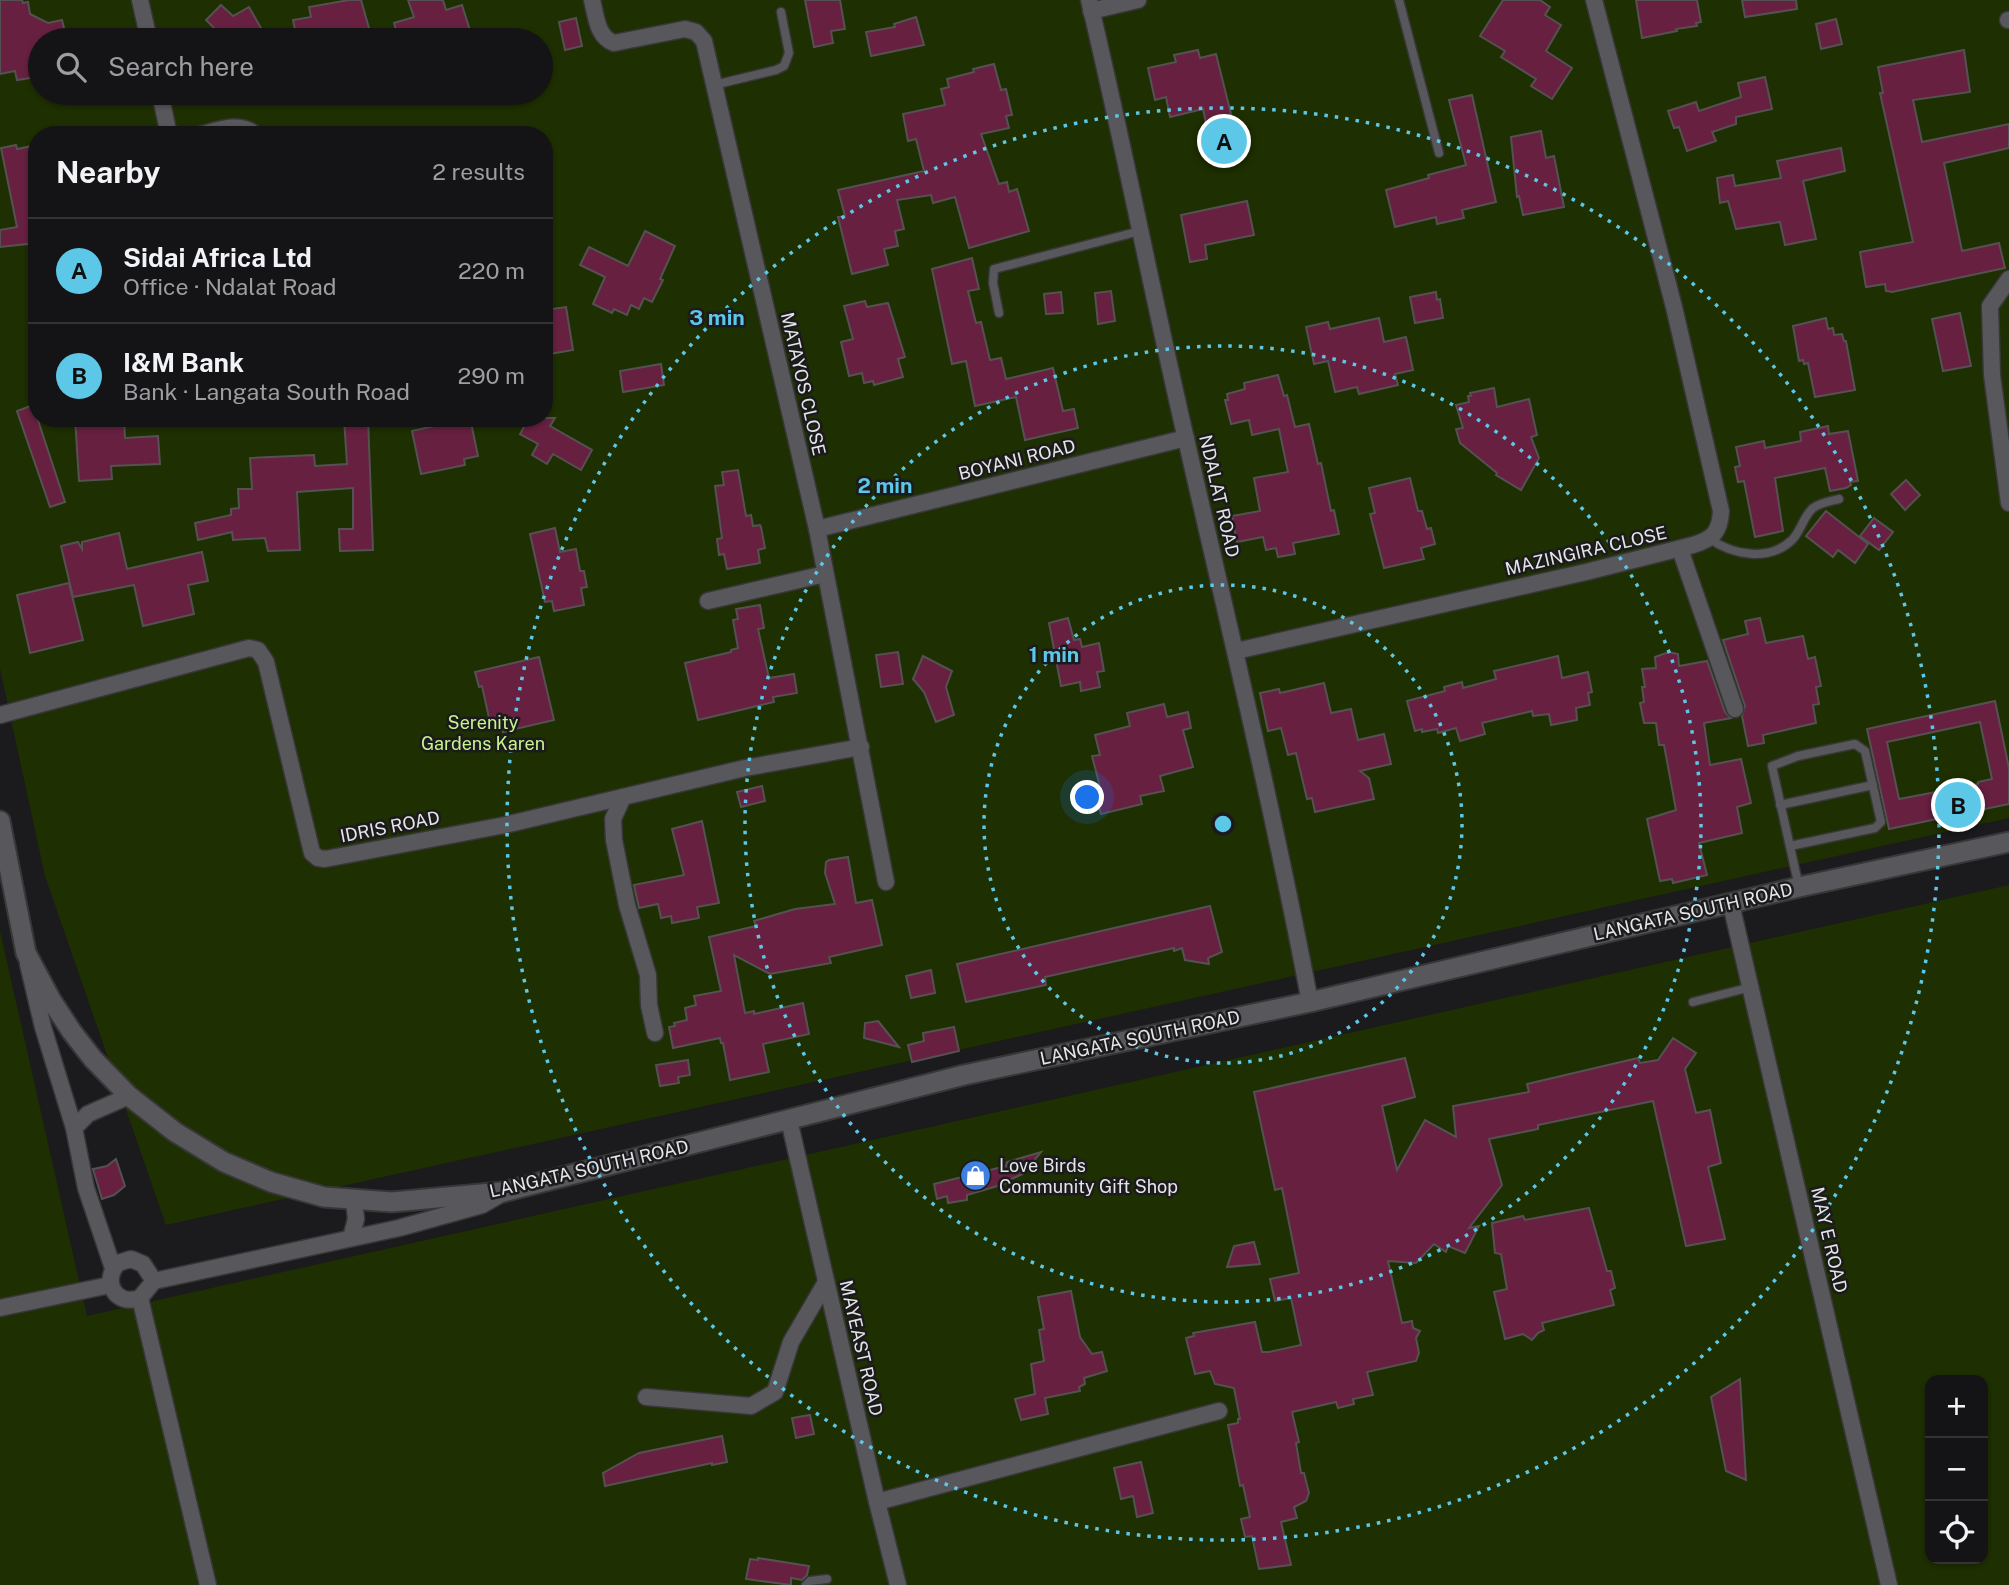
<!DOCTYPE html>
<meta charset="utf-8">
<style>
body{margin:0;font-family:"Public Sans",sans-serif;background:#212123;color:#f1f3f6}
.controls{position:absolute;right:21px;bottom:21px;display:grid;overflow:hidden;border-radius:14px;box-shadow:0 2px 5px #0004}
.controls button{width:63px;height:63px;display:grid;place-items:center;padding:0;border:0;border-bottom:2px solid #333335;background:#141416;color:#f1f3f6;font:35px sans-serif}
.you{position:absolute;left:1088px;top:798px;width:24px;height:24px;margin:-18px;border:5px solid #fff;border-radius:50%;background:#1a73e8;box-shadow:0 0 0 10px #1a73e833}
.badge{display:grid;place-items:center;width:46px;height:46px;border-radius:50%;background:#5dc7e8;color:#111;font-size:23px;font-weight:700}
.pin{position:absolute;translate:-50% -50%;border:4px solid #fff;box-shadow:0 2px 7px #0006}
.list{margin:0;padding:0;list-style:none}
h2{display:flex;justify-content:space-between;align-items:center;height:91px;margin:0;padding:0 28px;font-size:30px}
h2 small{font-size:23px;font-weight:400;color:#9d9ea1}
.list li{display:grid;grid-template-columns:46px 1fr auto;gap:21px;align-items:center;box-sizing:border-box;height:105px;padding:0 28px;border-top:2px solid #333335}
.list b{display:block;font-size:26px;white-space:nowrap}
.list p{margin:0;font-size:23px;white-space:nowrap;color:#9d9ea1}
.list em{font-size:23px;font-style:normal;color:#9d9ea1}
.icon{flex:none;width:38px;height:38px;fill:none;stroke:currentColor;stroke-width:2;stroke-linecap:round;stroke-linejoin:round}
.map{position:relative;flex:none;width:2009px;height:1585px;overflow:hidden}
.search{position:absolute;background:#141416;box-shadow:0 2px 5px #0004;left:28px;top:28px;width:525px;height:77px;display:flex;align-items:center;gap:18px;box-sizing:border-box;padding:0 24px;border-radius:38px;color:#9d9ea1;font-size:26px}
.panel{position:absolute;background:#141416;box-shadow:0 2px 5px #0004;left:28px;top:126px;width:525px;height:301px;border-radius:28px}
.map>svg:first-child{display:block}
.green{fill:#1e2f01;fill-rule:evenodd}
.building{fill:#672040;stroke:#555152;stroke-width:2;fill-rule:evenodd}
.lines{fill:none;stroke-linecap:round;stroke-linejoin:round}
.service-casing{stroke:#373738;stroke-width:11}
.minor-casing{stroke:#373738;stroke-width:19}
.tertiary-casing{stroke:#373738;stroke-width:23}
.service{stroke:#58575b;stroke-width:8}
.minor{stroke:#58575b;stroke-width:16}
.tertiary{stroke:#58575b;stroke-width:19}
.ring{fill:none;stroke:#5dc7e8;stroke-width:3.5;stroke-dasharray:3.5 7}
.labels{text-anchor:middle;stroke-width:5;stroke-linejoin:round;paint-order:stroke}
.street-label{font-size:18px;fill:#e5e5e7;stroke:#1b1a1d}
.park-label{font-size:18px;fill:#c7f48e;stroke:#1b1a1d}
.poi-label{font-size:18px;fill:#e5e5e7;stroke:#1b1a1d;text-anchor:start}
.centre{fill:#5dc7e8;stroke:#1b1a1d;stroke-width:3.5}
.ring-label{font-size:21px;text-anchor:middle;font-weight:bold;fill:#5dc7e8;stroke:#1b1a1d;stroke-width:5;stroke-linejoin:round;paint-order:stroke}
</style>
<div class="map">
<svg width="2009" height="1585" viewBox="0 0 2009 1585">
<rect width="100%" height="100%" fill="#1b1a1d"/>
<!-- green -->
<g class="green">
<path d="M0,0H2009V818L166,1225L45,876L0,669ZM40,40H541V93H40ZM37,135H544V418H37Z"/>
<path d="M2009,885V1585H0V931L87,1316ZM1930,1380H1983V1559H1930Z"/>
</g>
<!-- building -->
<g class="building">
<path d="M0,0H22L23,3L28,2L30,14L48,23L62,20L67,40H40V58H35L37,77L17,80L15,71L0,74Z"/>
<path d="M349,0H361L371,35H367L368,39L297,40L293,20L311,17L309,7Z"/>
<path d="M408,0H443L446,10L462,5L473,40H399L394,23L414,17Z"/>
<path d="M805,0H840L845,29L831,31L833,43L814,47Z"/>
<path d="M1503,0H1540L1550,7L1545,15L1561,25L1546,51L1572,68L1552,99L1531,86L1536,79L1501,57L1505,51L1480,36Z"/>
<path d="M1636,0H1697L1701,22L1696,23L1697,26L1676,29L1677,31L1642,38Z"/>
<path d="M1742,0H1796L1797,9L1745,17Z"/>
<path d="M221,5L233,16L249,7L261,28L248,40H213L219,33L206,20Z"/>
<path d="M916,17L924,45L871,56L866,32L895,27L894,24Z"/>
<path d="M576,18L582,46L565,50L559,22Z"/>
<path d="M1836,19L1842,44L1821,49L1816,24Z"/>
<path d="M1198,50L1200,58L1216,54L1233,122L1207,128L1203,109L1170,117L1166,97L1155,100L1148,68L1176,62L1174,55Z"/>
<path d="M1964,50L1970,92L1913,100L1922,142L2009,124V148L1944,163L1962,251L1999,243L2005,268L1892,292L1886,291L1885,284L1866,287L1860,252L1913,242L1880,93H1883L1878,67Z"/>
<path d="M994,64L1001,90L1006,89L1012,115L1006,116L1009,128L981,134L999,184L1007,182L1009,192L1017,189L1029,231L969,248L955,197L933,203L931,195L897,200L904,229L895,231L898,246L884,249L888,265L852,274L838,217L845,216L838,190L924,171L916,139L908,141L903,114L945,105L941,89L949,87L947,79L974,72L973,69Z"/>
<path d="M1765,77L1772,109L1736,117V124L1712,132L1716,141L1687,151L1679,127L1674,128L1668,111L1696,102L1699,111L1741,97L1738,83Z"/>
<path d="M1472,95L1496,202L1462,210L1464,218L1437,224L1436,217L1395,227L1386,190L1429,178L1428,175L1466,165L1449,100Z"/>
<path d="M1541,131L1546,158L1554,156L1564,207L1523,215L1519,196L1517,197L1511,137Z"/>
<path d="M16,145L17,149L37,145V209L30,210L36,243L0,247V230L17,227L1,148Z"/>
<path d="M1841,148L1845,171L1803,181L1816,239L1785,245L1780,222L1736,229L1728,201L1720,203L1717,178L1733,175L1735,186L1781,178L1777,161Z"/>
<path d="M1247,201L1254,235L1205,245L1207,259L1190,262L1181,215Z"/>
<path d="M645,231L675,246L660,279L663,280L652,302L644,298L639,309L631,305L627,315L614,309L612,313L593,304L605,277L580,265L589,247L628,266Z"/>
<path d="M972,258L979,289L968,291L976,323L981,322L990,360L1001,358L1006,379L1053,368L1063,411L1074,409L1078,428L1025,440L1016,397L975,406L966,361L952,364L932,269Z"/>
<path d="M1111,291L1115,321L1098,324L1095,293Z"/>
<path d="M1061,292L1063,313L1046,314L1044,294Z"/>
<path d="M1436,292L1437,300L1440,299L1443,318L1415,323L1410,297Z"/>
<path d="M865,301L867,307L888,303L905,357L898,359L903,377L874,385L873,381L864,383L862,373L849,376L841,342L853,339L844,306Z"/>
<path d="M566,307L573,350L544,355V310Z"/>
<path d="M1960,313L1971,366L1943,371L1932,319Z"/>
<path d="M1379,318L1384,342L1406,337L1413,370L1395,374L1398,385L1359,394L1357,387L1335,392L1328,361L1314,364L1306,327L1328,322L1330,329Z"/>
<path d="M1826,318L1828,329L1833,328L1834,335L1842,334L1844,341H1846L1855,390L1815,397L1808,363L1804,364L1803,360L1799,361L1793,326Z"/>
<path d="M661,364L664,385L623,392L620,371Z"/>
<path d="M1278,375L1284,396L1287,395L1295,427L1309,424L1318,464L1321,463L1331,511L1334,510L1339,534L1293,543L1295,554L1278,557L1276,548L1266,550L1263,537L1237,542L1232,516L1260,511L1254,478L1288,472L1279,429L1252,435L1249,420L1231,424L1225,400H1228L1227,394L1245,389L1244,383Z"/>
<path d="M1494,388L1497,407L1529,399L1537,435L1531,437L1539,458L1521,490L1496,475L1497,473L1460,443L1456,429L1463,428L1456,405L1469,402L1468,396H1471L1470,393Z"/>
<path d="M33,405L65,502L50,507L17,411Z"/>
<path d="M75,418H124L125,438L158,436L160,464L111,466L112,479L79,481Z"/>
<path d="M344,418H368L373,550L340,551L339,529H353V488L297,492L300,550L268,551L265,538L233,540L232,532L198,540L195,523L231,515V509L239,508L238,489H252L250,458L314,455L315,466L347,464Z"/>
<path d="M470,418L478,456L464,459L465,465L421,474L412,431Z"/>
<path d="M529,418H555L550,426L592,450L581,470L553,454L547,464L532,455L538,444L520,434Z"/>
<path d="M1828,426L1829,434L1848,431L1858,481L1850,482L1851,485L1846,488L1830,491L1825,468L1775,478L1783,531L1755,537L1744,481L1738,482L1735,467L1740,466L1736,447L1764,441L1765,448L1801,441L1800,432Z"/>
<path d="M738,470L746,516L751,515L753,526L760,525L761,527L765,548L758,550L760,563L727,569L724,554L719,555L717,539L722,538L715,486L724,485L722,472Z"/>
<path d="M1410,478L1418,511H1422L1427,529L1431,528L1435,544L1421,548L1424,559L1384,568L1370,514L1375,513L1369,488Z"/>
<path d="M1906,480L1920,495L1905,510L1891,494Z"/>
<path d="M1826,511L1868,544L1855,563L1838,550L1833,557L1806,536Z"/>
<path d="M1874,518L1893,532L1879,550L1860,536Z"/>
<path d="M555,528L560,552L576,549L580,571H584L587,587L581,588L584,605L554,611L552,601L545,602L530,534Z"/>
<path d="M119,533L127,569L202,552L208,581L188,585L194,614L143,626L134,585L73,597L61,546L78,542L82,549V542Z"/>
<path d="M69,583L83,640L30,653L17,595Z"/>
<path d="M760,605L764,628L758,629L769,678L794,674L797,693L773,697L774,702L698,720L685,663L731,652V650L738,648L733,620L738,619L736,609Z"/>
<path d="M1068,618L1074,640L1080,639L1082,647L1099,643L1104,671L1097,672L1100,687L1081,691L1080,682L1061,686L1049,623Z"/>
<path d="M1760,618L1766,643L1803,636L1808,659L1815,657L1821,686L1816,687L1819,704L1813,705L1816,723L1763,735L1764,743L1748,746L1742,716L1745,706L1723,640L1748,634L1745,621Z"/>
<path d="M898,652L903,684L881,687L876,655Z"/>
<path d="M1669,652L1678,654L1679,666L1707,661L1725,712L1731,718L1704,723L1710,765L1741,759L1751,803L1737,807L1742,833L1699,843L1707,875L1673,883L1672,879L1660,881L1647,819L1676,810L1664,745H1659L1656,723H1644L1640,703L1644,702L1642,687H1645L1642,669L1656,668L1655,657Z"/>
<path d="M923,656L952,671L946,687L954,715L936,722L924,692L913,679Z"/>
<path d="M1558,656L1562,678L1588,672L1592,692L1588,693L1590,705L1576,708L1577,720L1551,725L1549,714L1533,716L1532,711L1482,723L1485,734L1460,741L1456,728L1438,733L1437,729L1422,732V729L1415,731L1407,701L1445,691L1444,687L1462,682L1463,688L1496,679L1494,671Z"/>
<path d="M539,657L554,720L503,732L501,725L491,727L482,686L479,687L475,672Z"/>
<path d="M1324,683L1331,713L1351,709L1358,740L1384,734L1391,764L1360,771L1369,778L1374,799L1315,812L1312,798L1307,799L1296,753L1288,755L1281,728L1268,731L1260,693L1279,689L1280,693Z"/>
<path d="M1995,701L2009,768V804L1889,829L1867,729ZM1980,722L1992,779L1978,782V784L1899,799L1887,742Z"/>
<path d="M1164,704L1167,717L1188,712L1191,728L1183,730L1193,767L1160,776L1164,791L1140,796L1142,804L1101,814L1094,789L1100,787L1092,756L1100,755L1095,735L1130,726L1127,713Z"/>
<path d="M762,786L765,801L741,807L737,792Z"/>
<path d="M702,821L719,903L697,907L699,918L672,923L671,916L661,918L658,904L639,908L634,885L684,875L672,829Z"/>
<path d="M848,857L856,903L872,900L882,945L829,957L831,963L770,974L734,955L745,1013L754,1011V1014L803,1003L809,1034L763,1044L769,1072L730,1080L723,1043H721L720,1038L673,1048L669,1027L675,1026L674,1023L687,1020L685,1008L696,1005L694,996L721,991L709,937L756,926L754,921L795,909L835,904L825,873L826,862L829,860Z"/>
<path d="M1210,906L1222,952L1208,958L1209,964L1185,960L1182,948L1174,951V948L1045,977L1046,985L966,1002L957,964Z"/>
<path d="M931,970L935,993L911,998L906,976Z"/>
<path d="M878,1021L899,1047L864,1038L865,1023Z"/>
<path d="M954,1027L959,1051L912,1062L908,1045L924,1041L923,1033Z"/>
<path d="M1673,1038L1696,1053L1685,1069L1696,1113L1710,1110L1721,1163L1708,1167L1725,1239L1686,1246L1653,1101L1538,1125V1129L1489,1139L1502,1185L1469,1228L1479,1226L1465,1253L1448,1246L1446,1252L1434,1244L1416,1263L1388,1261L1402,1323L1412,1321L1413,1328L1420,1331L1416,1338L1419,1353L1416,1361L1367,1372L1373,1395L1353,1399L1354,1404L1338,1408L1336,1402L1292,1412L1299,1442L1296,1443L1301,1473H1304L1309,1493L1306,1501L1294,1507L1297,1518L1281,1522L1291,1565L1259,1569L1252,1536L1245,1537L1241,1519L1250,1517L1243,1485L1240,1486L1228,1425L1238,1423V1419H1240L1234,1388L1215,1384L1210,1371L1195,1374L1186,1338L1194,1336L1193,1333L1255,1322L1262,1352H1269L1301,1345L1291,1298L1275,1301L1270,1279L1299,1273L1282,1188L1275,1190L1254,1092L1405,1058L1415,1097L1382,1106L1397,1170L1425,1120L1456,1137L1453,1106L1529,1092L1527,1084L1638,1058L1640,1063L1658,1060Z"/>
<path d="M688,1060L690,1075L678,1077L679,1083L660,1086L656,1065Z"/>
<path d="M1041,1152L1023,1174L1011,1179V1182L967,1195V1200L948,1203L947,1196L937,1199L934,1184L1006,1166L1007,1162Z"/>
<path d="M116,1159L125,1186L114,1195L102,1199L93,1169L107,1166Z"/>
<path d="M1589,1208L1607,1271H1611L1615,1288L1610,1290L1614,1305L1542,1323L1544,1330L1538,1333L1532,1340L1523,1334L1505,1339L1494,1292L1507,1289L1501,1254L1495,1253L1492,1223L1523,1216L1525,1220Z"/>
<path d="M1254,1242L1260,1264L1227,1267L1234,1246Z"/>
<path d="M1071,1291L1080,1337L1092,1354L1102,1352L1107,1371L1084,1378L1085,1384L1079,1387L1080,1391L1045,1398L1048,1414L1021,1420L1015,1399L1035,1394L1031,1364L1044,1361L1039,1330L1044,1329L1038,1297Z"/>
<path d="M1740,1379L1746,1480L1726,1471L1711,1397Z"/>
<path d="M810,1415L814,1434L796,1438L792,1418Z"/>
<path d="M722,1436L727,1462L712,1465V1463L605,1486L603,1473L639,1453Z"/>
<path d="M1141,1462L1153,1513L1137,1517L1133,1496L1121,1499L1114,1468Z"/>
<path d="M758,1558L809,1566L807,1575L802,1580L791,1578V1585L746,1579L750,1559L758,1560Z"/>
</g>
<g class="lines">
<defs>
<g id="service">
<path d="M1399,0L1439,153"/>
<path d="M714,85L776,70L784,66L789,53L781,12"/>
<path d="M999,313L993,283L994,269L1140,231"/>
<path d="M1710,539C1733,555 1769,562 1792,540C1801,531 1803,517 1813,508C1820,503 1831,501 1839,499"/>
<path d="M1780,805L1873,785"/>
<path d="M1790,846L1875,828L1881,822L1865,751L1855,744L1798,756L1772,766L1799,887"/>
<path d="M1693,1002L1751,987"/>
<path d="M806,1585L810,1581L827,1579"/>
</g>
<g id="minor">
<path d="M140,0L149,40"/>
<path d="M592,0C596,16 597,37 614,43L685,29L696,32L704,41L817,529L886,882"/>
<path d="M1089,0C1124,146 1152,293 1186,439C1229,627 1274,813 1310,1002"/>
<path d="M1091,11L1138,0"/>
<path d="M2008,20H2009"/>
<path d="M160,93L169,135"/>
<path d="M200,135C218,130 240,121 256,135"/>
<path d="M2009,279L1990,306L1992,375L2009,503"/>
<path d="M817,529L1186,438"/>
<path d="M1680,549L1735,709"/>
<path d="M708,601L825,574"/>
<path d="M1236,651L1586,572L1693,545C1713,539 1720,532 1721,511L1674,307L1594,0"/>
<path d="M0,715L249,648L258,650L266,662L312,853L318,858L325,859L505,825L745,768L861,747"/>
<path d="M623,797L613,819L614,840L627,905L648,975L649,1005L655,1033"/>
<path d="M1731,904L1889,1585"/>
<path d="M28,964L43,1027L74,1128L86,1188L113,1268"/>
<path d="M789,1120L877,1502L898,1585"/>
<path d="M74,1128L88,1114L129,1096"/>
<path d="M351,1238L356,1219L354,1201"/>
<path d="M131,1259L143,1264L154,1281L140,1298C116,1307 101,1281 118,1263Z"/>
<path d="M154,1281L399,1228L482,1205L501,1194"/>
<path d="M140,1298L208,1585"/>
<path d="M0,1308L110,1285"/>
<path d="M646,1397L751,1406L775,1392L791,1342L826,1282"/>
<path d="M877,1502L1219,1411"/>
</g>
<path id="tertiary" d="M0,821L26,953L51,1000L72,1032L93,1059L129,1096L175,1132L224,1162L271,1182L324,1197L392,1202L503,1192L964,1075L1310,1002L1799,887L2009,842"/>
</defs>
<!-- service casing -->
<use href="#service" class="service-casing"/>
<!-- minor casing -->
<use href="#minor" class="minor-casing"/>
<!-- tertiary casing -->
<use href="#tertiary" class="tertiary-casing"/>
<!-- service -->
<use href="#service" class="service"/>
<!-- minor -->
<use href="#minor" class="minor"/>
<!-- tertiary -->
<use href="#tertiary" class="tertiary"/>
</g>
<!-- distance rings -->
<g class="ring">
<circle cx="1223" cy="824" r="239"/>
<circle cx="1223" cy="824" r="478"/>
<circle cx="1223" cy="824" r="716"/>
</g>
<!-- icons -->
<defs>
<symbol id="shop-disc" viewBox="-11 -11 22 22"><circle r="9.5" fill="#3f7fe0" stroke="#1b1a1d"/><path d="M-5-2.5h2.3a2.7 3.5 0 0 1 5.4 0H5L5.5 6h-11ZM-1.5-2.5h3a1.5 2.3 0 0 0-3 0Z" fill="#fff"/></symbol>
</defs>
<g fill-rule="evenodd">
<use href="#shop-disc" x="958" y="1158" width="35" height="35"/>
</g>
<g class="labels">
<!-- street labels -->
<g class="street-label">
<text transform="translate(803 384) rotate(77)" y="6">MATAYOS CLOSE</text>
<text transform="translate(1017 460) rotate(-14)" y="6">BOYANI ROAD</text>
<text transform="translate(1219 496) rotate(77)" y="6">NDALAT ROAD</text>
<text transform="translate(1586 551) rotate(-13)" y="6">MAZINGIRA CLOSE</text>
<text transform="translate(390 827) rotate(-11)" y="6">IDRIS ROAD</text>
<text transform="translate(1693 912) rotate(-13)" y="6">LANGATA SOUTH ROAD</text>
<text transform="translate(1140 1038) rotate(-12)" y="6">LANGATA SOUTH ROAD</text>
<text transform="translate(589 1169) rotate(-13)" y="6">LANGATA SOUTH ROAD</text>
<text transform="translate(1829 1240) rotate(77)" y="6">MAY E ROAD</text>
<text transform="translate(861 1348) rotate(77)" y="6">MAYEAST ROAD</text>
</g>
<!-- park labels -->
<g class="park-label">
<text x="483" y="729">Serenity<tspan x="483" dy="21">Gardens Karen</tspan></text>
</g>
<!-- poi labels -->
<g class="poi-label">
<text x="999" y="1172">Love Birds<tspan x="999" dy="21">Community Gift Shop</tspan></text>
</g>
</g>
<circle cx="1223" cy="824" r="10" class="centre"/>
<g class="ring-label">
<text x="717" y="325">3 min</text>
<text x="885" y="493">2 min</text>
<text x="1054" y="662">1 min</text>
</g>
</svg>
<div class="controls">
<button>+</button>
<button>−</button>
<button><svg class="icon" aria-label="locate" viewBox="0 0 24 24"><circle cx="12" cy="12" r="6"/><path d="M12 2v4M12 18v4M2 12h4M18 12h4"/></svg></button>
</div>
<div class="you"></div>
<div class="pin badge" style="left:1224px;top:141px">A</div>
<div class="pin badge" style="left:1958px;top:805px">B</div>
<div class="search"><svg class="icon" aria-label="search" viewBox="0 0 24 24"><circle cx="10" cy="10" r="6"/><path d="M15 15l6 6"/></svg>Search here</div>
<section class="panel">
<h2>Nearby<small>2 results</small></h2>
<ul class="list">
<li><span class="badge">A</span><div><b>Sidai Africa Ltd</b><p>Office · Ndalat Road</p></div><em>220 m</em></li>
<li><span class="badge">B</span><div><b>I&amp;M Bank</b><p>Bank · Langata South Road</p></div><em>290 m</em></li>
</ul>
</section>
</div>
